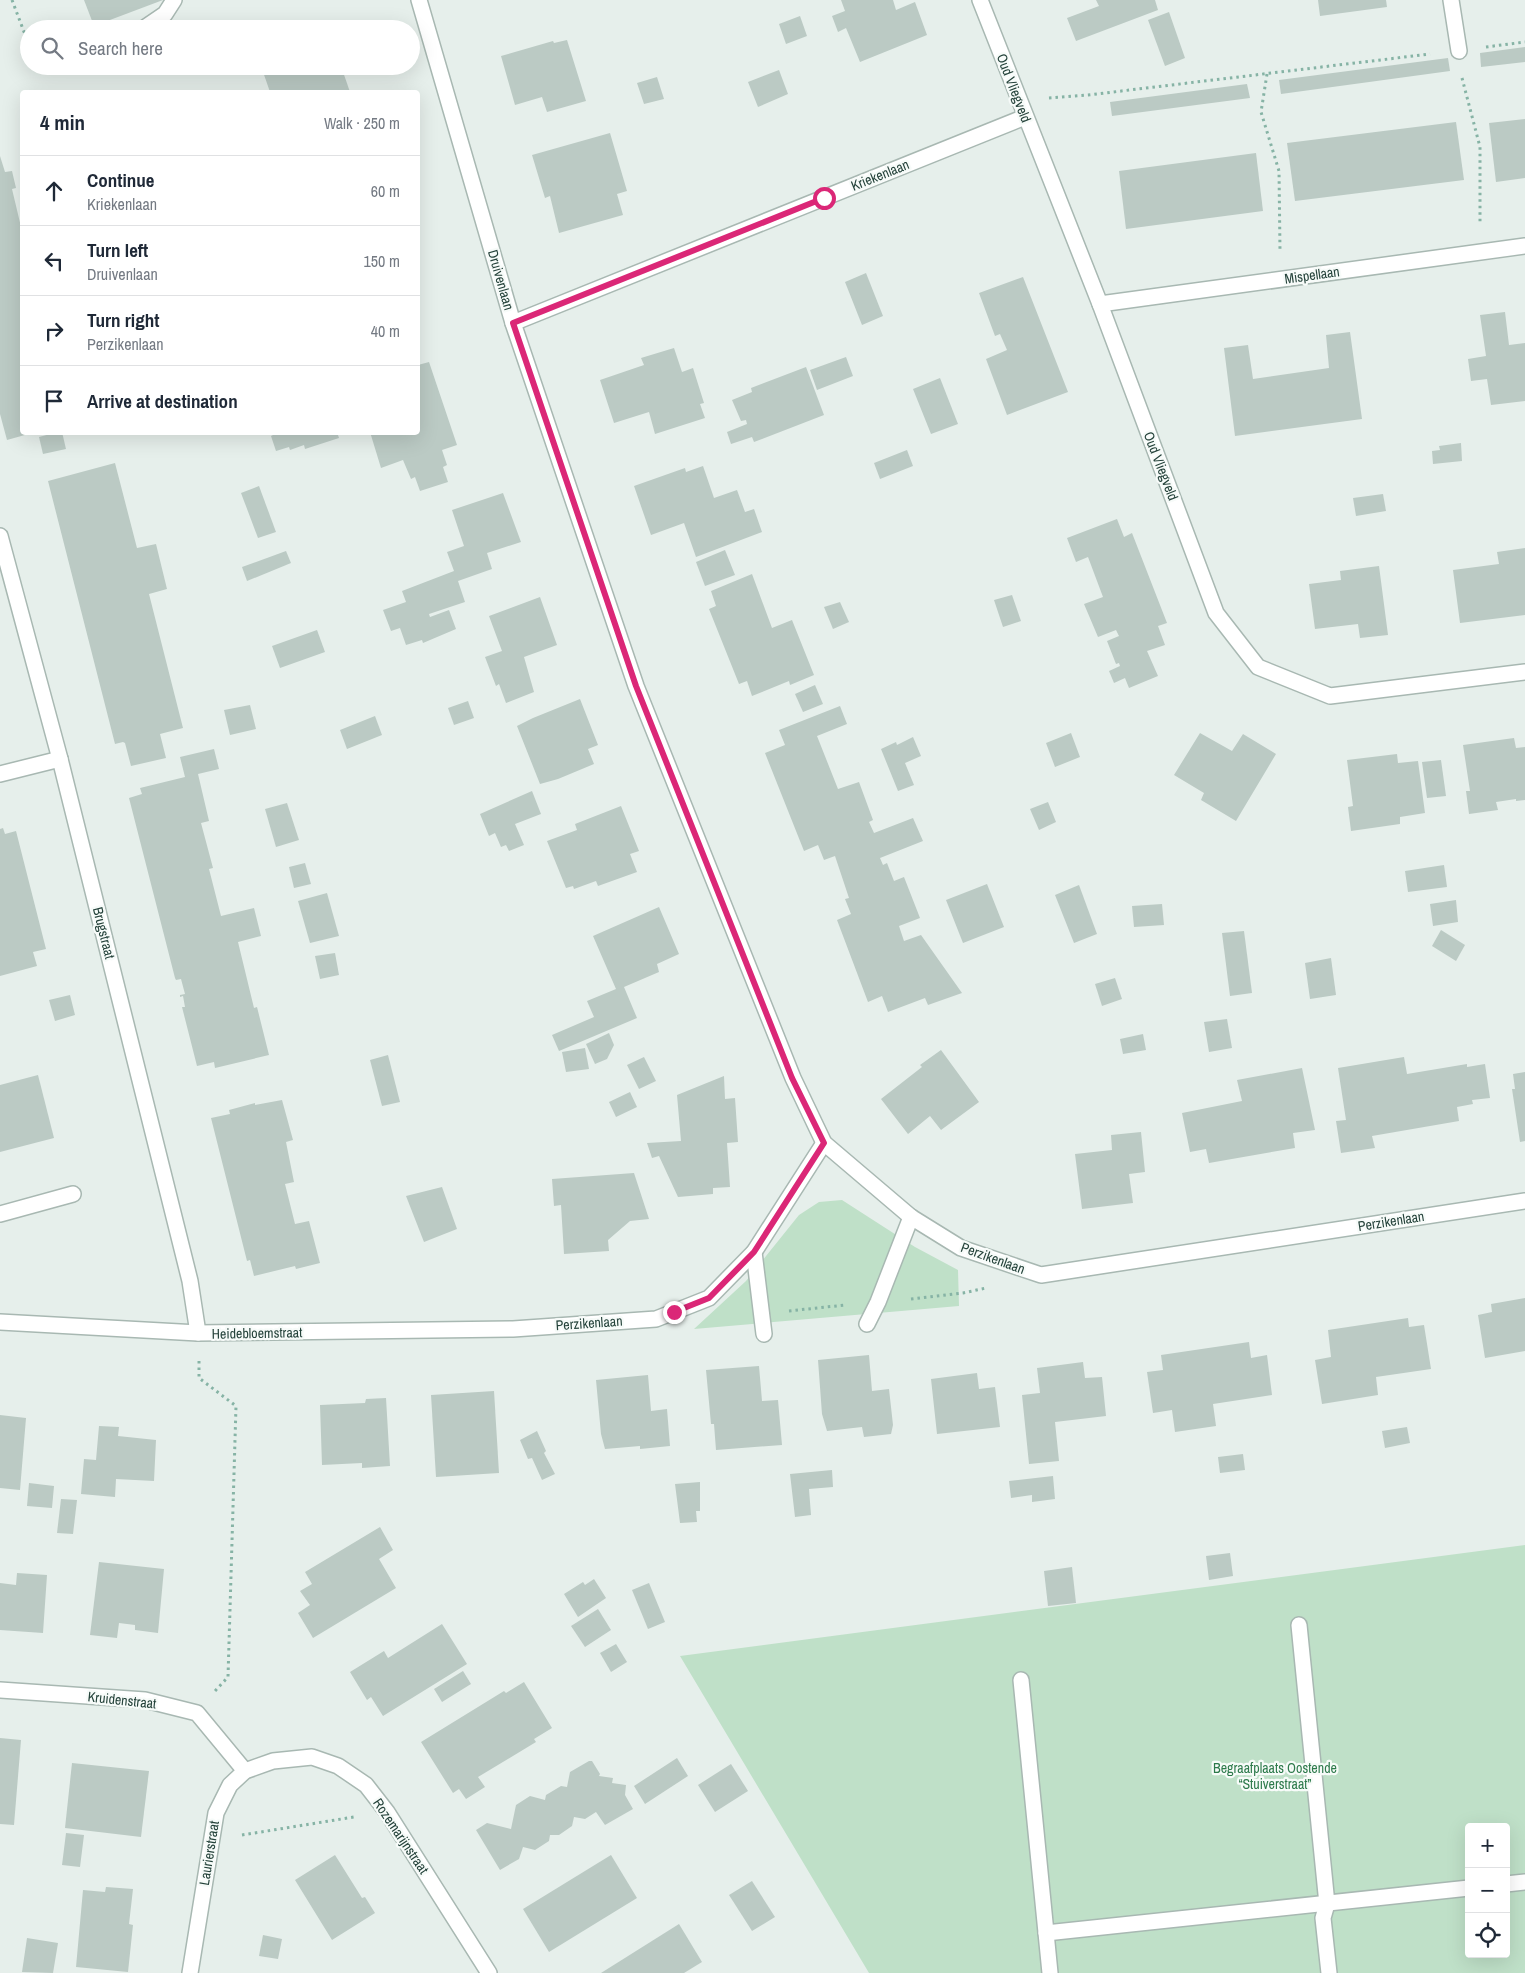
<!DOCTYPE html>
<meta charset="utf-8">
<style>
body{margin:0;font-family:"Archivo Narrow",sans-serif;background:#f2f2f3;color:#1f2937}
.controls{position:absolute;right:15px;bottom:15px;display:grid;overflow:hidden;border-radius:5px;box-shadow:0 5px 20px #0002}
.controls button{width:45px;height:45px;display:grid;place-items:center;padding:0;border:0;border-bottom:1px solid #e0e1e3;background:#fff;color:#1f2937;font:25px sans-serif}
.stop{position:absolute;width:15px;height:15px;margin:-11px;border:4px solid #db2777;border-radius:50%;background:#fff}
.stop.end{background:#db2777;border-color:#fff;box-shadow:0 1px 5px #0008}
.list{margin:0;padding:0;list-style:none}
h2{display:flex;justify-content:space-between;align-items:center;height:65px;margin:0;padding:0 20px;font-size:21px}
h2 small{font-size:16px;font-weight:400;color:#747a83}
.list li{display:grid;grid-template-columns:32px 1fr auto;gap:15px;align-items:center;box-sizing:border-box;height:70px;padding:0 20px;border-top:1px solid #e0e1e3}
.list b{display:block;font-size:19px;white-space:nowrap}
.list p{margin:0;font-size:16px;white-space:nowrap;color:#747a83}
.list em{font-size:16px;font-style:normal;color:#747a83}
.icon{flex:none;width:28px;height:28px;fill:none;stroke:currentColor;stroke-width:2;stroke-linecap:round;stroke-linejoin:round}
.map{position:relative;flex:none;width:1525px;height:1973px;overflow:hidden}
.search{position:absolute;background:#fff;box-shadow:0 5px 20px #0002;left:20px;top:20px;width:400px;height:55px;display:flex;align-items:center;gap:12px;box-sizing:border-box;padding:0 18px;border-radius:28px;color:#747a83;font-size:19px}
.panel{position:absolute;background:#fff;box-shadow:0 5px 20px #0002;left:20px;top:90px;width:400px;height:345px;border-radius:5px}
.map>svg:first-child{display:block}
.green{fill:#bfe0c8;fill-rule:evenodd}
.building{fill:#bbcac4}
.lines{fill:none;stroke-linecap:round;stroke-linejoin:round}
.service-casing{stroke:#a8b8b2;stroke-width:18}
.minor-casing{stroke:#a8b8b2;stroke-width:18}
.path{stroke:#86b3a5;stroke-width:3;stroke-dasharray:2.5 4;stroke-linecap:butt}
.service{stroke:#fff;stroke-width:15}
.minor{stroke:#fff;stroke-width:15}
.route{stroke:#db2777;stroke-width:6}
.labels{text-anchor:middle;stroke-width:4.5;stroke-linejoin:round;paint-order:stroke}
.street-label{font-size:14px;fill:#24423a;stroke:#f7fbf9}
.park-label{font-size:14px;fill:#2d7a4b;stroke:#f7fbf9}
</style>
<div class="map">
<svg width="1525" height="1973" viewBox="0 0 1525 1973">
<rect width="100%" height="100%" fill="#e6efeb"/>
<!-- green -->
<g class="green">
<path d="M842,1200L915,1247L958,1270L959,1306L694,1329L746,1281L799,1215L819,1202Z"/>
<path d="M1525,1545V1973H869L680,1656ZM1469,1827H1506V1954H1469Z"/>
</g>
<!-- building -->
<g class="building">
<path d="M84,0H163L94,26Z"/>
<path d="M841,0H893L896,10L915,2L927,35L860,62L846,28L838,32L832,16L845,11Z"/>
<path d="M1096,0H1155L1158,10L1076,41L1067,18L1099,6Z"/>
<path d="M1318,0H1386L1387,7L1320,16Z"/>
<path d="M1169,12L1185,58L1165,66L1148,20Z"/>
<path d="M800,16L807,36L786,44L779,24Z"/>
<path d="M567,40L586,101L547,112L542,97L515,105L501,56L553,41L554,43Z"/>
<path d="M1525,47V62L1481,67L1480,53Z"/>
<path d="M1448,58L1450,71L1281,94L1279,80Z"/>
<path d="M261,66H341L350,92H270Z"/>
<path d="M779,70L788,94L758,107L748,82Z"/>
<path d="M657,77L664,99L644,104L637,83Z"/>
<path d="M1247,84L1250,98L1112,116L1110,102Z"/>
<path d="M1525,119V178L1496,182L1489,123Z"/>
<path d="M1456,122L1464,180L1295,201L1287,143Z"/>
<path d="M610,133L627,191L617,194L623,215L559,233L550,196L545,198L532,155Z"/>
<path d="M1256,153L1263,211L1126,229L1119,171Z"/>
<path d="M0,156L5,172L12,171L16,188L12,189L22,231V432L32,433L7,440L0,414Z"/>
<path d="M866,273L883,316L862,325L845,282Z"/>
<path d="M1023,277L1068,392L1007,415L986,359L1007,350L1000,334L995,336L979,293Z"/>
<path d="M1505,312L1509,345L1525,343V401L1491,405L1487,379L1471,381L1468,359L1486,356L1480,315Z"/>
<path d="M1350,332L1362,419L1235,436L1224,348L1248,345L1253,379L1329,368L1326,335Z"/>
<path d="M674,348L682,372L693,368L704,403L700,404L705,418L655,434L649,412L614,423L600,380L644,365L641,358Z"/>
<path d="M846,357L853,376L817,390L810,370Z"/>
<path d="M429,362L457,445L442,450L447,465L443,467L448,482L420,491L415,477L411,479L403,460L381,468L370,432H418V365Z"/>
<path d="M806,367L824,415L754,442L752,437L731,444L727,432L747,424L746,420L741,421L732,400L752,392L751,388Z"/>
<path d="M940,378L958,424L931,434L913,389Z"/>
<path d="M58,432H62L66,449L43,454L39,437Z"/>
<path d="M279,432H337L339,438L305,449L304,445L290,450L289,447L276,451L271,436Z"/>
<path d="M1461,443L1462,461L1433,464L1432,451L1440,450L1439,446Z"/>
<path d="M907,450L913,466L880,479L874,463Z"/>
<path d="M115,463L137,548L156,544L167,589L149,594L183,728L160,734L166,758L131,766L125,743L123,742L115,744L48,481Z"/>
<path d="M703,466L714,498L737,490L745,512L754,509L762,532L696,557L684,523L651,535L634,486L685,468L686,472Z"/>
<path d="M259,486L276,532L258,538L241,493Z"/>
<path d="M503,493L521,542L487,553L492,569L458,581L465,602L429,614L430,617L449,610L456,629L423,643L422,640L406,645L400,628L391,631L383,610L406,602L402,591L454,571L447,552L464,546L452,510Z"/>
<path d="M1383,494L1386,511L1356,516L1353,498Z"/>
<path d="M1117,519L1124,537L1132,533L1167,623L1158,626L1165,645L1147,651L1158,676L1129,688L1125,678L1114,683L1109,671L1120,666L1119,663L1116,664L1107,641L1119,636L1116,630L1098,637L1084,604L1103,597L1088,557L1076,562L1067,538Z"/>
<path d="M1525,548V615L1460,623L1453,570L1499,564L1497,552Z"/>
<path d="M725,550L735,575L705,586L696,562Z"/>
<path d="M286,551L291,563L247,581L242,567Z"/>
<path d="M1379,566L1388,635L1360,638L1358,624L1315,629L1309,584L1341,580L1340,571Z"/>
<path d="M752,574L772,628L792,620L814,675L790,685L789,681L752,696L747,681L739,684L709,609L716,606L711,591Z"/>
<path d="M1012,595L1021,621L1003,627L994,600Z"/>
<path d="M540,597L557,645L524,657L534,692L506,703L499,684L496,686L485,657L502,651L489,616Z"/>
<path d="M840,602L849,622L833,629L824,607Z"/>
<path d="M317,630L325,652L280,668L272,646Z"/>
<path d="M815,685L823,704L803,712L795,694Z"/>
<path d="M580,699L598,745L588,749L594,764L558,779L540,784L517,726L533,718Z"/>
<path d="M468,701L474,718L454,725L448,708Z"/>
<path d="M250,705L256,729L230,735L224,710Z"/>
<path d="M840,706L847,724L817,736L838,789L859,782L873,820L869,822L874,833L913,818L923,841L880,858L883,865L887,863L894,881L904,877L920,918L899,926L904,941L921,935L962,993L928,1005L925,998L888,1012L882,996L868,1002L837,920L851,914L845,899L849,898L835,856L824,860L818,845L804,851L765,753L785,745L779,730Z"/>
<path d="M375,716L382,735L347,749L340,730Z"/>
<path d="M1071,733L1080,757L1055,767L1046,743Z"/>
<path d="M1200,733L1232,751L1243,734L1276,754L1236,821L1201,800L1204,793L1174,775Z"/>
<path d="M913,737L921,756L905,763L914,785L898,791L881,749L896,742L897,745Z"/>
<path d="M1514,738L1516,748L1525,747V800L1516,801V799L1496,802L1498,810L1469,814L1466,791H1470L1463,745Z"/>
<path d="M214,749L219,769L198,774L209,821L201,823L213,868L209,869L221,916L254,908L261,936L238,942L254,1008L257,1007L269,1055L215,1068L214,1062L197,1066L182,1007H185L183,996L180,997V995L185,994L181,979L176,980L175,978L129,798L142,794L140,788L185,777L180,757Z"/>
<path d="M1397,754L1398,763L1418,761L1425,813L1400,817V824L1351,831L1348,807L1353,806L1347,760Z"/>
<path d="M1441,760L1446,796L1427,798L1422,762Z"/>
<path d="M532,791L541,814L515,824L524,845L509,851L506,845L501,847L495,833L489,836L480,814Z"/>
<path d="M1048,802L1056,822L1039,830L1030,809Z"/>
<path d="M287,803L299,840L276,847L265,809Z"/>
<path d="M621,806L639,851L630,854L637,872L598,886L596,881L574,889L573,886L566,888L547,841L577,830L575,824Z"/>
<path d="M3,828L5,834L16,831L46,949L33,952L37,966L0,976V829Z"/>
<path d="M305,863L311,884L294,888L289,867Z"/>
<path d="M1444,865L1447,887L1408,892L1405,871Z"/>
<path d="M987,884L1004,927L963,943L946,900Z"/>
<path d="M1079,885L1097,934L1074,943L1055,895Z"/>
<path d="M327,893L339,936L310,943L298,901Z"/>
<path d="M1456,900L1458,922L1433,926L1430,904Z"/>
<path d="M1162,904L1164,925L1134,927L1132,906Z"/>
<path d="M659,907L679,954L657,964L659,972L624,987L637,1018L559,1051L552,1035L594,1017L587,1001L616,989L593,936Z"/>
<path d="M1441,930L1465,945L1456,961L1432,946Z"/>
<path d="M1244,931L1252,993L1230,996L1222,933Z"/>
<path d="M335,953L339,975L320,979L315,956Z"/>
<path d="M1331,958L1336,995L1310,999L1305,963Z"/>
<path d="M1115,978L1122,999L1102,1006L1095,984Z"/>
<path d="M70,995L75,1015L55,1021L49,1000Z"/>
<path d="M1227,1019L1232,1048L1209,1052L1204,1022Z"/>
<path d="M609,1033L614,1045L607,1059L595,1064L586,1044Z"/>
<path d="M1143,1034L1146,1050L1123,1054L1120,1039Z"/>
<path d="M585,1048L589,1069L566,1072L562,1052Z"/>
<path d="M941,1050L979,1102L941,1130L930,1116L908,1134L881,1099L922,1067L920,1065Z"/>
<path d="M388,1055L400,1102L382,1106L370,1060Z"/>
<path d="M644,1057L656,1081L639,1089L627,1065Z"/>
<path d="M1404,1057L1407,1074L1467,1064V1067L1485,1064L1490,1098L1472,1100L1473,1104L1457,1107L1459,1121L1372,1136L1375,1148L1341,1153L1336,1121L1346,1120L1338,1068Z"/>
<path d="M1302,1068L1315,1130L1293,1133L1295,1148L1209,1163L1206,1149L1190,1152L1182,1113L1242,1101L1237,1080Z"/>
<path d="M1525,1072V1141L1520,1142L1512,1089H1515L1513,1074Z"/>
<path d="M38,1075L54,1138L0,1152V1085Z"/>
<path d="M724,1076L725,1099L735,1098L738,1142L727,1143L730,1187L713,1188V1194L678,1197L659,1156L652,1158L647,1143L681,1141L677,1095Z"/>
<path d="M630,1092L637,1107L616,1117L609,1102Z"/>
<path d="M282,1100L293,1140L286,1142L294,1182L285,1184L295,1224L309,1221L320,1263L296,1269L295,1266L254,1276L250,1260L247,1261L211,1118L230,1114L229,1110L255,1103V1105Z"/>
<path d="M1141,1132L1145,1172L1129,1174L1133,1203L1082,1209L1075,1154L1112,1150L1111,1135Z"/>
<path d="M634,1173L649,1219L630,1221L608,1240L609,1251L564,1254L561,1205L554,1206L552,1179Z"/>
<path d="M442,1187L457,1229L424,1242L406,1196Z"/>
<path d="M1525,1298V1351L1485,1358L1478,1315L1492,1312L1491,1304Z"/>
<path d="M1408,1318L1409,1327L1424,1325L1431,1369L1376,1377L1378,1395L1322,1404L1315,1360L1331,1357L1328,1330Z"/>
<path d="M1249,1342L1251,1358L1267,1355L1272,1395L1213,1404L1216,1426L1175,1432L1172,1410L1153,1413L1147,1372L1163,1370L1161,1355Z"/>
<path d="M869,1355L872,1391L889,1389L893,1425L891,1434L864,1437L862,1427L827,1431L822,1414L818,1360Z"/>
<path d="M1083,1362L1085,1378L1102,1377L1106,1416L1055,1422L1059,1461L1029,1464L1022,1395L1040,1393L1037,1368Z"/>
<path d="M759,1366L762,1401L778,1400L782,1445L716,1450L714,1424H711L706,1370Z"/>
<path d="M977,1373L979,1389L995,1387L1000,1427L937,1434L931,1379Z"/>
<path d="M648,1375L651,1411L667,1409L670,1446L640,1449V1446L605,1449L601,1434L596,1380Z"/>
<path d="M494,1391L499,1473L436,1477L431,1395Z"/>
<path d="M386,1398L390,1466L362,1468V1463L322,1465L320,1405L365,1403L366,1399Z"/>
<path d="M0,1415L26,1418L20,1490L0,1488Z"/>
<path d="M99,1426L119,1427L118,1436L156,1440L154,1481L116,1479L115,1497L81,1494L84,1459L96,1460Z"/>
<path d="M1407,1427L1410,1443L1385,1448L1382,1431Z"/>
<path d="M537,1431L546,1451L544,1453L555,1474L542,1480L532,1458L528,1459L520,1440Z"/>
<path d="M1243,1454L1245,1470L1220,1473L1218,1457Z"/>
<path d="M832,1470L833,1487L809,1489L811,1515L795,1517L790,1474Z"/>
<path d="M1053,1476L1055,1499L1032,1502V1495L1011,1498L1009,1481Z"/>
<path d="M700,1482V1511H696L697,1522L680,1523L675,1484Z"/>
<path d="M29,1483L54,1486L52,1508L27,1506Z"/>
<path d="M61,1499L77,1500L73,1534L57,1533Z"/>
<path d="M380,1527L393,1550L379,1559L396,1588L313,1638L298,1613L310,1605L300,1591L312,1584L305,1572Z"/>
<path d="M1230,1553L1233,1576L1209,1580L1206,1556Z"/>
<path d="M99,1562L164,1569L158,1633L135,1630V1625L119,1623L117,1638L90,1635Z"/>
<path d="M1072,1567L1076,1603L1048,1606L1044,1571Z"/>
<path d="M17,1573L47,1575L43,1633L0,1630V1583L16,1585Z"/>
<path d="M594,1579L606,1598L578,1617L564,1594L583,1582L585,1585Z"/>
<path d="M649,1583L665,1622L648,1629L632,1590Z"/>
<path d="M598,1609L611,1630L585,1647L571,1626Z"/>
<path d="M442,1624L467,1664L383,1716L371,1697L367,1700L350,1672L384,1651L388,1658Z"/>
<path d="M616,1644L627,1662L611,1672L600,1653Z"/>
<path d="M463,1671L471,1684L442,1702L434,1689Z"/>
<path d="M524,1682L552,1728L534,1739L536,1742L478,1777L485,1787L466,1799L459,1789L453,1793L421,1742L504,1691L506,1693Z"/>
<path d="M0,1738L21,1740L14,1825L0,1824Z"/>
<path d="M677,1758L688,1776L645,1804L634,1786Z"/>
<path d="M589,1761H592L600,1774L599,1776L613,1778L612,1783L626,1785L625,1795L633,1809L605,1825L596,1812L585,1819L574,1817L572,1826L559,1835H550L549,1841L535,1850L523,1847L519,1859L500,1870L476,1830L487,1823L511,1829L516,1805L530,1796L545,1800L546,1795L561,1786L567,1787L570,1772Z"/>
<path d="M72,1763L149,1771L141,1837L65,1828Z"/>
<path d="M731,1764L748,1791L715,1812L698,1785Z"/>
<path d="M66,1833L84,1835L80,1867L62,1865Z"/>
<path d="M335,1855L362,1898L365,1897L375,1913L332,1940L295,1880Z"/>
<path d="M611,1855L637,1898L549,1952L523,1909Z"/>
<path d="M752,1881L775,1917L752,1931L729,1895Z"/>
<path d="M106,1887L133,1889L129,1924L133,1925L128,1972L76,1967L83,1890L105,1892Z"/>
<path d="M679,1924L702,1962L684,1973H601Z"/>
<path d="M263,1935L282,1939L278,1959L259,1956Z"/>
<path d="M27,1938L58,1943L53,1973L22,1972Z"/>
</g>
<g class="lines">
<defs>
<g id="service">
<path d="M754,1252L764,1334"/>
<path d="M867,1324L878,1302L911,1217"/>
<path d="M1299,1625L1327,1904L1323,1918L1329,1973"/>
<path d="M1021,1680L1050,1973"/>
<path d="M1506,1884L1525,1882"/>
<path d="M1046,1933L1469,1888"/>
</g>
<g id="minor">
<path d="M419,0L513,323L636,686L793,1078L824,1143L911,1217L961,1248L1041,1275L1525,1201"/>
<path d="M980,0L1100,304L1216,613L1258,667L1330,696L1525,672"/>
<path d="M1451,0L1459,51"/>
<path d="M143,29L165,14L174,0"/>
<path d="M1100,304L1525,246"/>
<path d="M513,323L1025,117"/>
<path d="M0,536L60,759L190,1281L198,1333"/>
<path d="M0,774L60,759"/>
<path d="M0,1214L73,1194"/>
<path d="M0,1322L198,1333L513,1329L656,1319L709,1298L754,1252L824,1143"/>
<path d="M0,1690L145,1700L197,1713L245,1771"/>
<path d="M190,1973L216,1813L230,1785L245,1771L273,1761L312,1757L338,1766L366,1785L387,1812L489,1973"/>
</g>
</defs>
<!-- service casing -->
<use href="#service" class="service-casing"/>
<!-- minor casing -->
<use href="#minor" class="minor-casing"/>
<!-- path -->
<g class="path">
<path d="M12,0L29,45"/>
<path d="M1486,47L1525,42"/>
<path d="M1267,74L1261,112L1279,171L1280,251"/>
<path d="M1462,78L1480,147V224"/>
<path d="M1049,98L1088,95L1430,54"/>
<path d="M911,1299L963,1293L986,1288"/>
<path d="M789,1311L845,1305"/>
<path d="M199,1361V1378L236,1406L228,1677L215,1691"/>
<path d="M242,1835L354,1817"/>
</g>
<!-- service -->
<use href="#service" class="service"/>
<!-- minor -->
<use href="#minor" class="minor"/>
</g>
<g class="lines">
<!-- route -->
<path class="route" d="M674,1312L709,1298L754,1252L824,1143L792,1078L636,686L513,323L824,198"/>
</g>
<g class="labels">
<!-- street labels -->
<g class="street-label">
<text transform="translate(1014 88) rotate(69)" y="5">Oud Vliegveld</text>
<text transform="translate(880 175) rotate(-22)" y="5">Kriekenlaan</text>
<text transform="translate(1312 275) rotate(-8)" y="5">Mispellaan</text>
<text transform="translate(501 280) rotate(74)" y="5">Druivenlaan</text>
<text transform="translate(1161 466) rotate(69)" y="5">Oud Vliegveld</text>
<text transform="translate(104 933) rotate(76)" y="5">Brugstraat</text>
<text transform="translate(1391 1221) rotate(-9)" y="5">Perzikenlaan</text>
<text transform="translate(993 1258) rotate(20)" y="5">Perzikenlaan</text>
<text transform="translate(589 1323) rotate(-4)" y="5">Perzikenlaan</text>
<text transform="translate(257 1333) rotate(-1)" y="5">Heidebloemstraat</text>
<text transform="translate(122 1700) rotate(6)" y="5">Kruidenstraat</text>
<text transform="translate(401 1836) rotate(56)" y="5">Rozemarijnstraat</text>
<text transform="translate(209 1853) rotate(-81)" y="5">Laurierstraat</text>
</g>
<!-- park labels -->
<g class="park-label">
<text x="1275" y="1773">Begraafplaats Oostende<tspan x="1275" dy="16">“Stuiverstraat”</tspan></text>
</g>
</g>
</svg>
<div class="controls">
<button>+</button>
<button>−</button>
<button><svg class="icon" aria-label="locate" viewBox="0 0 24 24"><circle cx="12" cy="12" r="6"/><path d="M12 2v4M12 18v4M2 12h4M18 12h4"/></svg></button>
</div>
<div class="stop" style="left:824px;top:198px"></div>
<div class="stop end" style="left:674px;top:1312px"></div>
<div class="search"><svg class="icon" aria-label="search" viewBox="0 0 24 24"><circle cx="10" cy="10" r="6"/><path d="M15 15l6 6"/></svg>Search here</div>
<section class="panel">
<h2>4 min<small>Walk · 250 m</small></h2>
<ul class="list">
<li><svg class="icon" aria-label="ahead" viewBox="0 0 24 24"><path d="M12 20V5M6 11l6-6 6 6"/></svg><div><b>Continue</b><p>Kriekenlaan</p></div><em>60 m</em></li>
<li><svg class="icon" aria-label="left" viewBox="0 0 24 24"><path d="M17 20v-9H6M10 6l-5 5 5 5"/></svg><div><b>Turn left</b><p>Druivenlaan</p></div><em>150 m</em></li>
<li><svg class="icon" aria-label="right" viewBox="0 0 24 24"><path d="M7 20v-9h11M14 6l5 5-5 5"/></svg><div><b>Turn right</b><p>Perzikenlaan</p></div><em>40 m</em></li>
<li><svg class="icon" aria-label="arrive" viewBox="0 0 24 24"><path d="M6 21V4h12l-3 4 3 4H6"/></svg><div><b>Arrive at destination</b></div></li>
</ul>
</section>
</div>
